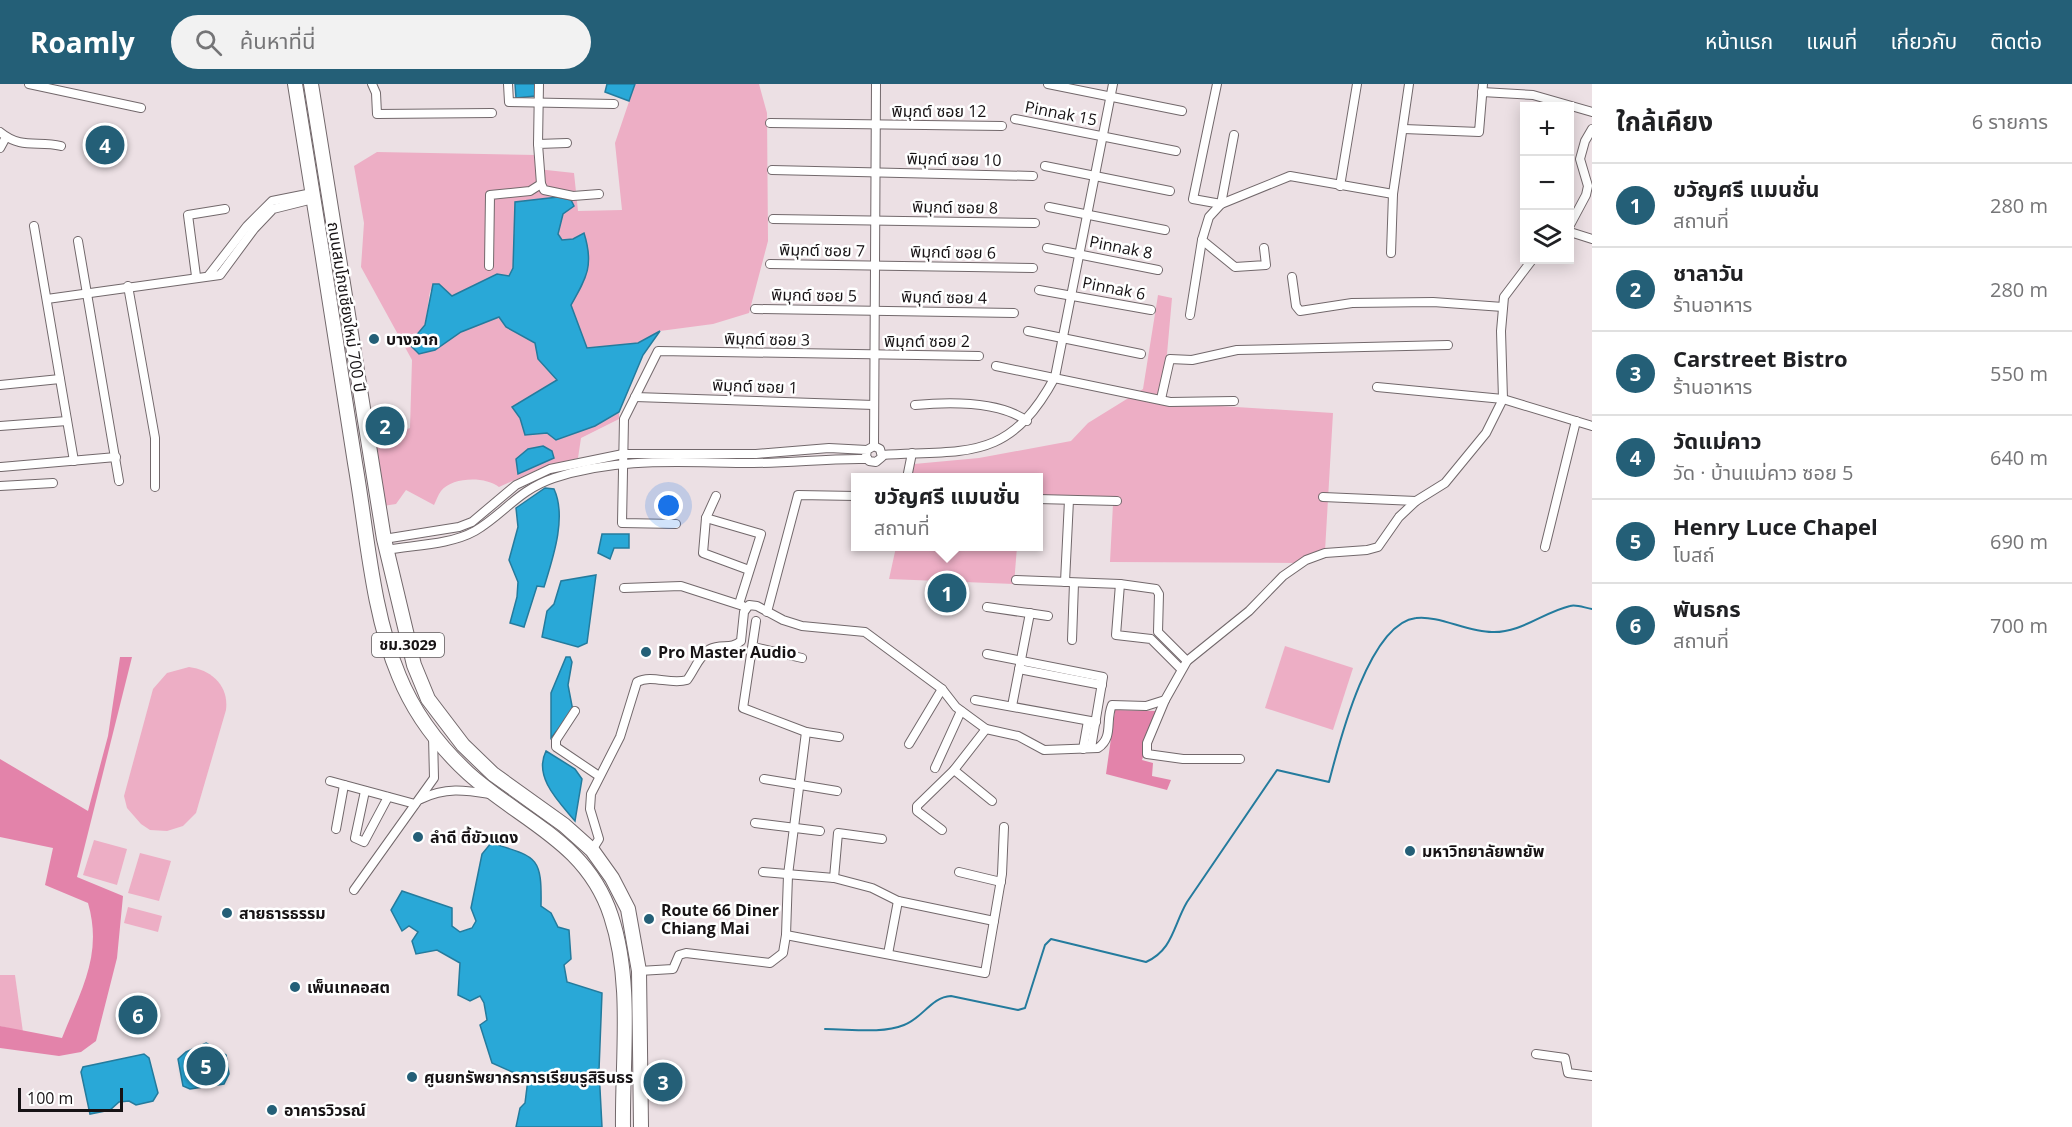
<!DOCTYPE html>
<html lang="th">
<meta charset="utf-8">
<style>
body{margin:0;font-family:"Open Sans","Noto Sans Thai",sans-serif;background:#f2f2f2;color:#202124}
.controls{position:absolute;right:18px;top:18px;display:grid;overflow:hidden;border-radius:0px;box-shadow:0 3px 15px #0003}
.controls button{width:54px;height:54px;display:grid;place-items:center;padding:0;border:0;border-bottom:2px solid #e0e0e0;background:#fff;color:#202124;font:30px sans-serif}
.scale{position:absolute;left:18px;bottom:15px;width:105px;box-sizing:border-box;padding-left:6px;border:3px solid #171315;border-top:0;font-size:16px;line-height:21px;white-space:nowrap;color:#171315;-webkit-text-stroke:4px #fff;paint-order:stroke}
.you{position:absolute;left:669px;top:422px;width:21px;height:21px;margin:-15px;border:4px solid #fff;border-radius:50%;background:#1a73e8;box-shadow:0 0 0 9px #1a73e833}
.badge{display:grid;place-items:center;width:39px;height:39px;border-radius:50%;background:#245f77;color:#fff;font-size:20px;font-weight:700}
.pin{position:absolute;translate:-50% -50%;border:3px solid #fff;box-shadow:0 2px 6px #0006}
.popup{position:absolute;left:851px;top:389px;width:192px;height:78px;box-sizing:border-box;display:grid;place-content:center;border-radius:0px;background:#fff;filter:drop-shadow(0 2px 4px #0005);font-size:20px;white-space:nowrap;color:#757577}
.popup b{font-size:22px;color:#202124}
.popup::after{content:'';position:absolute;left:50%;top:100%;margin-left:-12px;border:12px solid transparent;border-top-color:#fff}
.list{margin:0;padding:0;list-style:none}
h2{display:flex;justify-content:space-between;align-items:center;height:78px;margin:0;padding:0 24px;font-size:26px}
h2 small{font-size:20px;font-weight:400;color:#757577}
.list li{display:grid;grid-template-columns:39px 1fr auto;gap:18px;align-items:center;box-sizing:border-box;height:84px;padding:0 24px;border-top:2px solid #e0e0e0}
.list b{display:block;font-size:22px;white-space:nowrap}
.list p{margin:0;font-size:20px;white-space:nowrap;color:#757577}
.list em{font-size:20px;font-style:normal;color:#757577}
.icon{flex:none;width:33px;height:33px;fill:none;stroke:currentColor;stroke-width:2;stroke-linecap:round;stroke-linejoin:round}
.map{position:relative;flex:none;width:1592px;height:1043px;overflow:hidden}
header{display:flex;align-items:center;gap:36px;box-sizing:border-box;height:84px;padding:0 30px;background:#245f77;color:#fff}
header strong{font-size:28px}
nav{display:flex;gap:33px;margin-inline-start:auto;font-size:21px}
.search{width:420px;height:54px;background:#f2f2f2;display:flex;align-items:center;gap:15px;box-sizing:border-box;padding:0 21px;border-radius:33px;color:#757577;font-size:22px}
main{display:flex}
aside{flex:1;background:#fff}
.map>svg:first-child{display:block}
.green{fill:#edaec5}
.forest{fill:#e383aa}
.water{fill:#29a8d7;stroke:#247b9d;stroke-width:1.5}
.lines{fill:none;stroke-linecap:round;stroke-linejoin:round}
.stream{stroke:#247b9d;stroke-width:2}
.minor-casing{stroke:#72686b;stroke-width:10}
.primary-casing{stroke:#72686b;stroke-width:16}
.minor{stroke:#fff;stroke-width:8}
.primary{stroke:#fff;stroke-width:14}
.poi-dot{fill:#245f77;stroke:#fff;stroke-width:2}
.labels{text-anchor:middle;stroke-width:5;stroke-linejoin:round;paint-order:stroke}
.shield{fill:#fff;stroke:#5d5a5b;stroke-width:1.5}
.shield-label{font-size:15px;font-weight:bold;fill:#171315}
.street-label{font-size:16px;fill:#171315;stroke:#fff}
.poi-label{font-size:16px;font-weight:bold;fill:#171315;stroke:#fff;text-anchor:start}
</style>
<header>
<strong>Roamly</strong>
<div class="search"><svg class="icon" aria-label="search" viewBox="0 0 24 24"><circle cx="10" cy="10" r="6"/><path d="M15 15l6 6"/></svg>ค้นหาที่นี่</div>
<nav><a>หน้าแรก</a><a>แผนที่</a><a>เกี่ยวกับ</a><a>ติดต่อ</a></nav>
</header>
<main>
<div class="map">
<svg width="1592" height="1043" viewBox="0 0 1592 1043">
<rect width="100%" height="100%" fill="#ece0e4"/>
<!-- green -->
<g class="green">
<path d="M635,0H759L767,29L768,157L749,229L713,240L660,247L638,259L587,264L571,221C586,195 593,179 584,149L573,155L562,157L558,150L563,130L574,122L565,114L558,113L515,118L513,184L509,193L497,190L452,212L439,200L430,207L425,241L435,266L461,248L499,233L506,243L535,259L538,275L557,297L520,334L525,351L547,349L556,356L595,342L619,328V335L581,354L578,374L539,385L499,403C485,392 452,393 441,407C438,411 436,417 434,421L406,406L396,420L383,422L373,357L410,344L412,276L361,183L364,139L354,82L377,68L536,71L537,85L574,89L578,127L622,126L615,59Z"/>
<path d="M1158,211L1172,214L1167,270L1156,318L1333,329L1325,467L1298,479L1110,478L1113,420L1039,417L1038,394H911L914,380L979,374L1071,357L1088,339L1143,305Z"/>
<path d="M896,463H1017L1014,500L889,495Z"/>
<path d="M1285,562L1353,584L1333,646L1265,624Z"/>
<path d="M189,583C212,586 229,602 226,626L196,729L183,742L167,747L150,746L141,740L127,724L124,712L153,605L167,589Z"/>
<path d="M94,756L127,765L117,801L83,791Z"/>
<path d="M140,769L171,777L159,817L128,809Z"/>
<path d="M128,823L162,832L158,848L124,839Z"/>
<path d="M0,891H15L23,948L0,942Z"/>
</g>
<!-- forest -->
<g class="forest">
<path d="M120,573H132L77,793L123,812L117,874L96,957L81,968L59,972L0,964V942L62,954C81,906 103,871 88,819L45,801L53,764L0,753V675L88,727L108,652Z"/>
<path d="M1115,626L1157,627L1142,676L1153,679L1152,692L1171,696L1167,706L1106,690Z"/>
</g>
<!-- water -->
<g class="water">
<path d="M515,0H535V12L516,14Z"/>
<path d="M607,0H635L629,17L605,8Z"/>
<path d="M558,113L571,116L574,122L563,130L558,150L562,156L573,155L584,149C594,181 587,193 571,221L587,264L638,259L660,247L643,271L619,328L595,342L556,356L547,349L525,351L520,334L512,323L557,296L538,275L535,259L506,243L499,233L461,248L435,266L419,270L409,260L425,241L433,200H439L452,212L497,190L509,192L513,184L515,118Z"/>
<path d="M543,362L552,367L554,374L518,390L516,375L528,365Z"/>
<path d="M545,404L554,405C567,433 553,474 544,503L537,502L524,543L510,539L517,513L518,498L509,476L518,443L516,424Z"/>
<path d="M602,450H629V464H614L610,475L598,469Z"/>
<path d="M596,491L587,559L578,563L542,553L547,527L554,520L561,497Z"/>
<path d="M566,573H570L572,578L568,601L573,627L551,654V609Z"/>
<path d="M546,667L575,685L582,695L575,737C559,718 533,693 546,667Z"/>
<path d="M491,759C537,773 542,772 541,822L551,829L558,843L569,846L571,875L564,881L567,898L602,909L599,986L602,1043H516L520,1024L525,1019L528,995L492,979L480,941L487,936L484,919L480,912L470,917L458,911L460,879L437,866L416,870L412,857L418,848L409,842L402,847L391,826L402,807L452,824V842L460,848L472,844L476,837L471,824L482,770Z"/>
<path d="M206,959L226,971L229,990L224,1000L190,1005L183,1002L178,975L186,968Z"/>
<path d="M144,970L149,974L158,1009L153,1017L136,1021L129,1017L119,1018L110,1026L90,1030L81,988L83,983Z"/>
</g>
<g class="lines">
<!-- stream -->
<path class="stream" d="M825,945C850,945 882,950 904,941C923,934 931,913 951,912L1018,926L1025,924L1045,861L1051,855L1146,878C1173,866 1173,842 1187,818L1277,686L1329,698C1339,659 1369,539 1416,534C1438,531 1468,548 1492,548C1521,549 1544,528 1570,522C1576,520 1585,524 1592,525"/>
<defs>
<g id="minor">
<path d="M29,0L141,24"/>
<path d="M372,0L376,9L377,30L492,29"/>
<path d="M508,0L509,18L614,20"/>
<path d="M1048,0L1182,27"/>
<path d="M1217,0L1193,115L1221,120L1234,51"/>
<path d="M1482,8L1533,11L1592,28"/>
<path d="M1015,35L1176,67"/>
<path d="M770,39L1002,42"/>
<path d="M1404,45L1479,48L1483,0"/>
<path d="M0,48C22,66 38,56 61,62"/>
<path d="M567,59L538,60L541,100L544,106L573,112L599,110"/>
<path d="M538,60L539,0"/>
<path d="M0,64L6,53"/>
<path d="M1045,82L1170,107"/>
<path d="M772,86L1033,92"/>
<path d="M1340,102L1357,0"/>
<path d="M1049,123L1165,146"/>
<path d="M773,135L1035,139"/>
<path d="M1570,141L1586,111L1588,102L1580,75L1585,57L1592,45"/>
<path d="M34,142L74,377"/>
<path d="M1570,148L1592,155"/>
<path d="M78,157L119,397"/>
<path d="M1047,164L1158,186"/>
<path d="M1264,164L1266,181L1235,183L1202,156L1209,133L1221,120L1290,92L1393,110"/>
<path d="M1391,169L1393,110L1409,0"/>
<path d="M770,180L1033,184"/>
<path d="M489,182L490,111L530,107L541,100"/>
<path d="M209,191L247,142L272,117L312,109"/>
<path d="M196,192L188,131L225,125"/>
<path d="M1292,193L1296,222L1300,227L1352,219L1433,218L1503,223"/>
<path d="M128,202L155,354V403"/>
<path d="M1039,206L1151,226"/>
<path d="M47,215L220,191L254,145L273,125L313,115"/>
<path d="M755,225L1014,229"/>
<path d="M1190,231L1202,156"/>
<path d="M1028,247L1141,270"/>
<path d="M996,282L1170,318L1234,317"/>
<path d="M0,301L60,295"/>
<path d="M1377,303L1503,315L1592,342"/>
<path d="M635,313L874,321"/>
<path d="M1161,315L1170,275L1192,276L1237,266L1448,261"/>
<path d="M915,321C948,318 999,317 1027,337"/>
<path d="M0,342L67,337"/>
<path d="M874,362L876,0"/>
<path d="M882,371C968,366 1009,378 1055,293L1113,0"/>
<path d="M1,383L116,373"/>
<path d="M907,394L912,369"/>
<path d="M0,402L53,399"/>
<path d="M716,412L706,434L703,469L749,486"/>
<path d="M1323,413L1416,417"/>
<path d="M1038,415L1117,417"/>
<path d="M706,434L761,450L739,520"/>
<path d="M676,440L622,439L624,335L658,267L979,272"/>
<path d="M384,455L459,443L472,438L516,401L550,385L623,370H756L829,364L867,366L874,362L880,365L882,373L876,378L869,377L866,372L867,366"/>
<path d="M1545,463L1576,337"/>
<path d="M386,466C413,461 450,461 475,447C504,430 518,406 554,394C619,372 686,379 753,379C792,379 829,374 867,375"/>
<path d="M1016,496L1120,500L1156,505L1159,510L1158,548L1187,577"/>
<path d="M1065,498L1069,416"/>
<path d="M1120,500L1116,551L1151,555L1180,584"/>
<path d="M624,504L681,502L743,522"/>
<path d="M987,523L1048,532"/>
<path d="M767,528L798,411L856,412"/>
<path d="M756,537L743,624L806,648L839,653"/>
<path d="M1072,556L1074,499"/>
<path d="M754,563L802,574"/>
<path d="M987,570L1103,593L1091,664"/>
<path d="M1019,585L1102,601"/>
<path d="M975,616L1096,638"/>
<path d="M1165,616L1147,659V670L1183,675H1240"/>
<path d="M1012,622L1030,529"/>
<path d="M575,627L556,656V663L599,692"/>
<path d="M909,660L942,605"/>
<path d="M1083,665L1088,637"/>
<path d="M935,684L961,627"/>
<path d="M954,686L992,717"/>
<path d="M764,695L837,707"/>
<path d="M330,697L415,720"/>
<path d="M365,707L355,754L364,758L388,713"/>
<path d="M421,715C445,703 465,706 490,710"/>
<path d="M755,739L820,747"/>
<path d="M336,745L344,701"/>
<path d="M942,746L917,727V722L954,686L986,645"/>
<path d="M592,766L599,755L590,725L591,710L620,653L637,598C652,590 670,601 687,596C694,587 700,570 710,565C721,559 731,566 741,557L744,528L749,521L757,522L783,536L802,542L865,548L942,605L956,623L986,645L1018,652L1044,666L1098,664C1114,653 1105,637 1112,621L1146,622L1165,616L1187,577L1249,527L1283,492L1306,476L1325,469L1367,466L1378,463L1399,433L1416,417L1445,399L1486,349L1503,315L1501,247L1504,213L1532,176"/>
<path d="M763,788L834,794L872,804L898,817L994,837"/>
<path d="M959,788L1001,798"/>
<path d="M834,794L838,749L882,755"/>
<path d="M354,806L434,694L433,652"/>
<path d="M786,851L985,889L1002,790L1004,743"/>
<path d="M888,870L898,817"/>
<path d="M639,887L673,885L679,871L686,869L770,879L783,869L786,851L788,791L806,648"/>
<path d="M1536,970L1565,974L1568,989L1592,992"/>
</g>
<g id="primary">
<path d="M295,0C316,126 335,253 355,379C367,448 372,528 399,592C414,629 439,662 468,689C521,737 587,758 611,832C633,898 622,975 623,1043"/>
<path d="M311,0L384,455L414,581L428,615L463,661L493,690L564,741L592,766L612,794L628,825L639,887L641,1043"/>
</g>
</defs>
<!-- minor casing -->
<use href="#minor" class="minor-casing"/>
<!-- primary casing -->
<use href="#primary" class="primary-casing"/>
<!-- minor -->
<use href="#minor" class="minor"/>
<!-- primary -->
<use href="#primary" class="primary"/>
</g>
<!-- markers -->
<g class="poi-dot">
<circle cx="374" cy="255" r="6"/>
<circle cx="646" cy="568" r="6"/>
<circle cx="418" cy="753" r="6"/>
<circle cx="1410" cy="767" r="6"/>
<circle cx="227" cy="829" r="6"/>
<circle cx="649" cy="835" r="6"/>
<circle cx="295" cy="903" r="6"/>
<circle cx="412" cy="993" r="6"/>
<circle cx="272" cy="1026" r="6"/>
</g>
<g class="labels">
<!-- shield labels -->
<rect class="shield" x="372" y="549" width="72" height="24" rx="4.5"/>
<g class="shield-label">
<text x="408" y="566">ชม.3029</text>
</g>
<!-- street labels -->
<g class="street-label">
<text x="939" y="33">พิมุกต์ ซอย 12</text>
<text transform="translate(1061 29) rotate(11)" y="6">Pinnak 15</text>
<text transform="translate(954 75) rotate(1)" y="6">พิมุกต์ ซอย 10</text>
<text transform="translate(955 123) rotate(1)" y="6">พิมุกต์ ซอย 8</text>
<text transform="translate(1121 163) rotate(11)" y="6">Pinnak 8</text>
<text transform="translate(822 166) rotate(1)" y="6">พิมุกต์ ซอย 7</text>
<text transform="translate(953 168) rotate(1)" y="6">พิมุกต์ ซอย 6</text>
<text transform="translate(1114 204) rotate(11)" y="6">Pinnak 6</text>
<text transform="translate(814 211) rotate(1)" y="6">พิมุกต์ ซอย 5</text>
<text transform="translate(944 213) rotate(1)" y="6">พิมุกต์ ซอย 4</text>
<text transform="translate(347 223) rotate(81)" y="6">ถนนสมโภชเชียงใหม่ 700 ปี</text>
<text transform="translate(767 255) rotate(1)" y="6">พิมุกต์ ซอย 3</text>
<text x="927" y="263">พิมุกต์ ซอย 2</text>
<text transform="translate(755 302) rotate(2)" y="6">พิมุกต์ ซอย 1</text>
</g>
<!-- poi labels -->
<g class="poi-label">
<text x="386" y="261">บางจาก</text>
<text x="658" y="574">Pro Master Audio</text>
<text x="430" y="759">ลำดี ตี้ขัวแดง</text>
<text x="1422" y="773">มหาวิทยาลัยพายัพ</text>
<text x="661" y="832">Route 66 Diner<tspan x="661" dy="18">Chiang Mai</tspan></text>
<text x="239" y="835">สายธารธรรม</text>
<text x="307" y="909">เพ็นเทคอสต</text>
<text x="424" y="999">ศูนยทรัพยากรการเรียนรูสิรินธร</text>
<text x="284" y="1032">อาคารวิวรณ์</text>
</g>
</g>
</svg>
<div class="controls">
<button>+</button>
<button>−</button>
<button><svg class="icon" aria-label="layers" viewBox="0 0 24 24"><path d="M12 4l9 5-9 5-9-5zM3 14l9 5 9-5"/></svg></button>
</div>
<div class="scale">100 m</div>
<div class="you"></div>
<div class="pin badge" style="left:947px;top:509px">1</div>
<div class="popup"><b>ขวัญศรี แมนชั่น</b>สถานที่</div>
<div class="pin badge" style="left:385px;top:342px">2</div>
<div class="pin badge" style="left:663px;top:998px">3</div>
<div class="pin badge" style="left:105px;top:61px">4</div>
<div class="pin badge" style="left:206px;top:982px">5</div>
<div class="pin badge" style="left:138px;top:931px">6</div>
</div>
<aside>
<h2>ใกล้เคียง<small>6 รายการ</small></h2>
<ul class="list">
<li><span class="badge">1</span><div><b>ขวัญศรี แมนชั่น</b><p>สถานที่</p></div><em>280 m</em></li>
<li><span class="badge">2</span><div><b>ชาลาวัน</b><p>ร้านอาหาร</p></div><em>280 m</em></li>
<li><span class="badge">3</span><div><b>Carstreet Bistro</b><p>ร้านอาหาร</p></div><em>550 m</em></li>
<li><span class="badge">4</span><div><b>วัดแม่คาว</b><p>วัด · บ้านแม่คาว ซอย 5</p></div><em>640 m</em></li>
<li><span class="badge">5</span><div><b>Henry Luce Chapel</b><p>โบสถ์</p></div><em>690 m</em></li>
<li><span class="badge">6</span><div><b>พันธกร</b><p>สถานที่</p></div><em>700 m</em></li>
</ul>
</aside>
</main>
